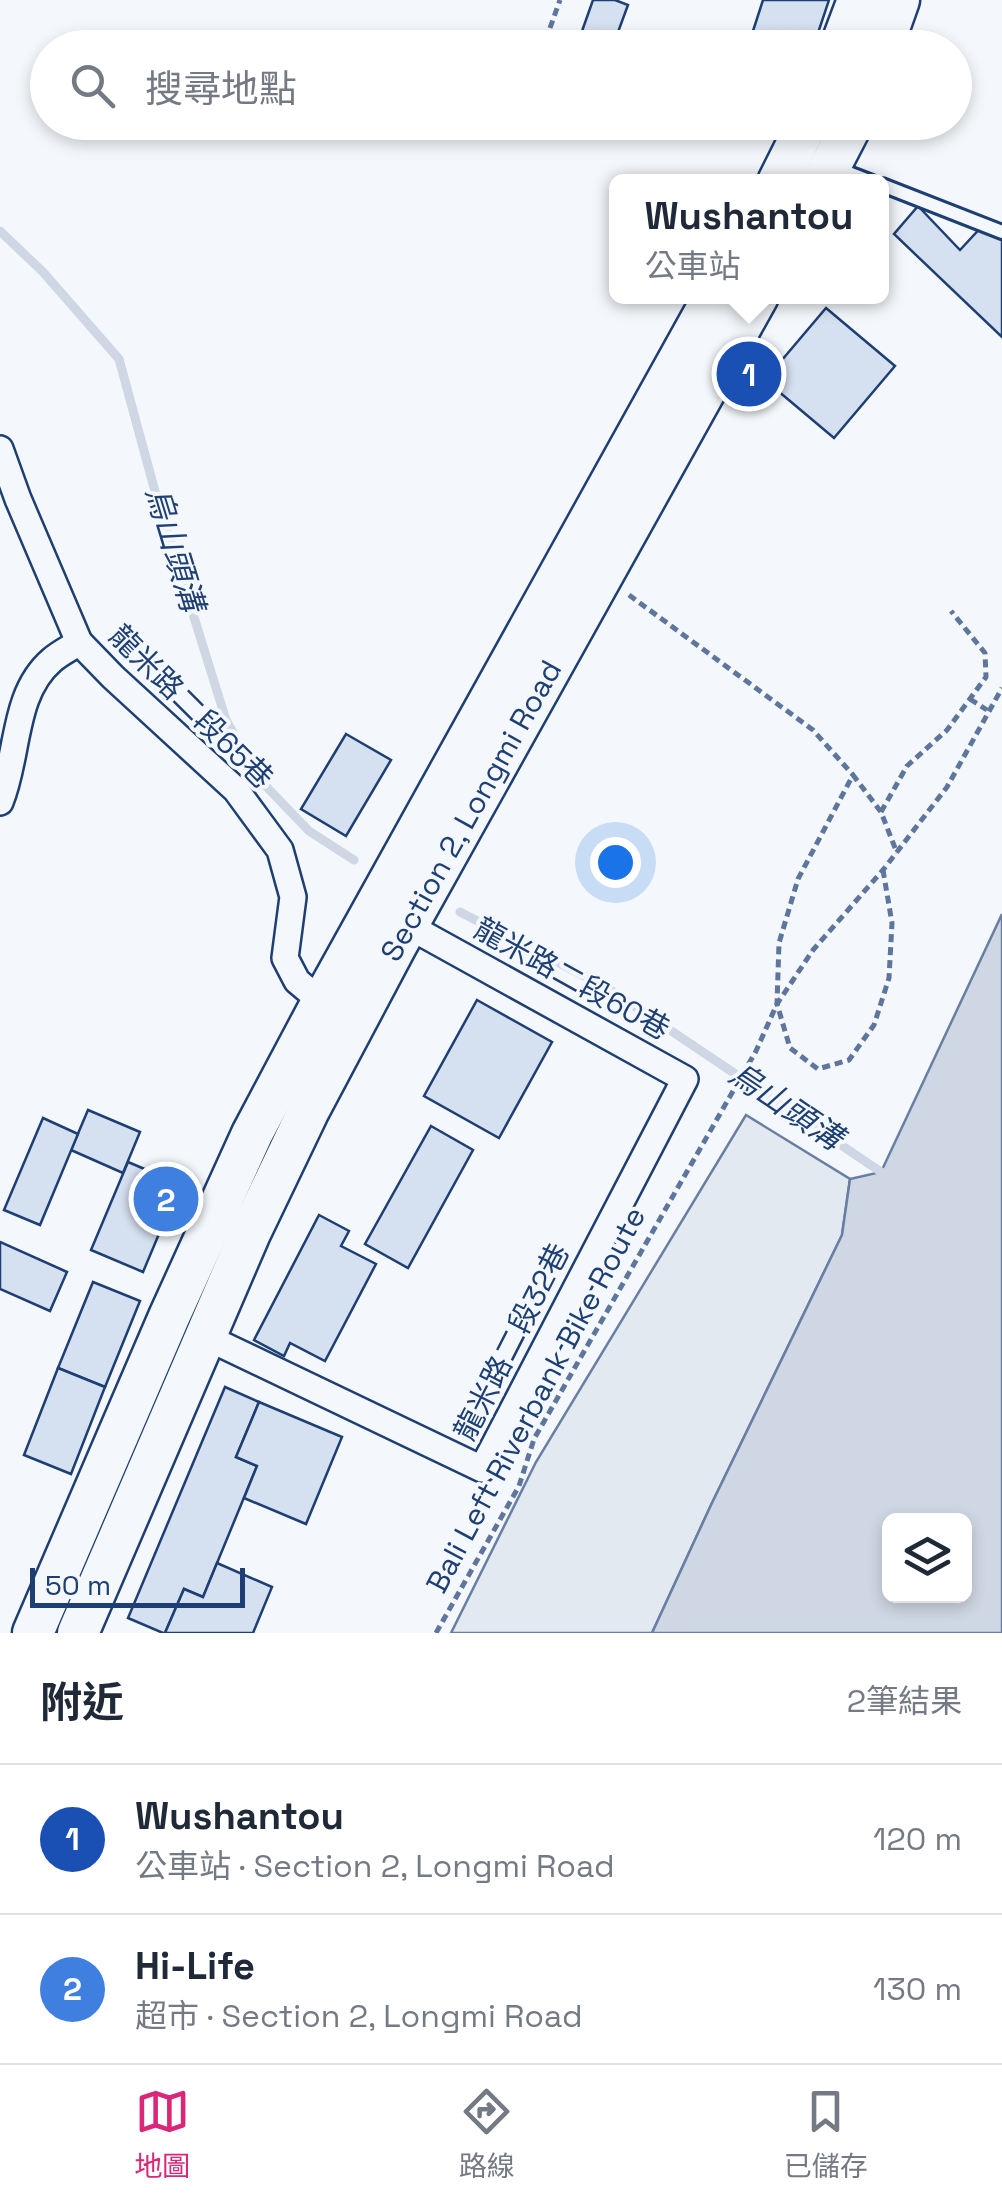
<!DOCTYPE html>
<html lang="zh-TW">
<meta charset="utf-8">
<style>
body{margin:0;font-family:"Space Grotesk","Noto Sans TC",sans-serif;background:#f2f2f3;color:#1f2937}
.controls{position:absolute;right:30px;bottom:30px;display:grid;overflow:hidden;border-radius:15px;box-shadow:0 5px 15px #0003}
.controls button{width:90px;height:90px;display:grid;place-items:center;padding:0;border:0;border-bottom:2px solid #e0e1e3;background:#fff;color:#1f2937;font:50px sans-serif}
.scale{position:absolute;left:30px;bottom:25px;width:215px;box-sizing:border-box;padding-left:10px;border:5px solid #1d3f73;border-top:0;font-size:28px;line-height:35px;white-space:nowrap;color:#1d3f73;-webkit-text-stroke:8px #f4f7fb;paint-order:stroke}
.you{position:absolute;left:615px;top:862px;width:35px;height:35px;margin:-25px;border:8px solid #fff;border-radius:50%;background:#1a73e8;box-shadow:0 0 0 15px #1a73e833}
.badge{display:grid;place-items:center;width:65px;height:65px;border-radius:50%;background:#db2777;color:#fff;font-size:32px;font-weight:700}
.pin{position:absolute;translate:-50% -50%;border:5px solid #fff;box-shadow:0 2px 10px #0006}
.popup{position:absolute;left:609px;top:174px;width:280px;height:130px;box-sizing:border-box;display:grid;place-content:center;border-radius:15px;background:#fff;filter:drop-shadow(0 2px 8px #0005);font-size:32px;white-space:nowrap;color:#747a83}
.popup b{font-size:38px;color:#1f2937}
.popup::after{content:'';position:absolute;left:50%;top:100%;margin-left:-20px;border:20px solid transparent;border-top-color:#fff}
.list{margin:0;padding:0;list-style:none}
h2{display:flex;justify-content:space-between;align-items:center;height:130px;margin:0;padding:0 40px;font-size:42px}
h2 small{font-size:32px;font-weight:400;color:#747a83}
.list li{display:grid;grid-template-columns:65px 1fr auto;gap:30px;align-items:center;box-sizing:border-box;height:150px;padding:0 40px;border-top:2px solid #e0e1e3}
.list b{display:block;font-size:38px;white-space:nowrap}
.list p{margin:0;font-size:32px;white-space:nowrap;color:#747a83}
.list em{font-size:32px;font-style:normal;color:#747a83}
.icon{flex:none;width:55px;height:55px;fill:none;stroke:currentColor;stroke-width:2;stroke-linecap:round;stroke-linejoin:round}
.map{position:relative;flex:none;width:1002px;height:1633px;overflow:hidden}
.search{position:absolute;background:#fff;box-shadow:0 5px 15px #0003;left:30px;right:30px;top:30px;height:110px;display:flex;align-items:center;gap:25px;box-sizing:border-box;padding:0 35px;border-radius:55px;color:#747a83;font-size:38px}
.sheet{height:430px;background:#fff}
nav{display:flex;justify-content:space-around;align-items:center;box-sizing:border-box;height:140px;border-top:2px solid #e0e1e3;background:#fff;font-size:28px;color:#747a83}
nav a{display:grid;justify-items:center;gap:5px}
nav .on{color:#db2777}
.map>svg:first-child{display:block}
.green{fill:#e3e9f0;stroke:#687fa3;stroke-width:2.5}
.water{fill:#cfd7e4;stroke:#687fa3;stroke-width:2.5;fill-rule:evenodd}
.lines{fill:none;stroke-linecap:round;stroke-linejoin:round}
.stream{stroke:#cfd7e4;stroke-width:9}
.building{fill:#d5e0f0;stroke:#1d3f73;stroke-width:2.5}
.service-casing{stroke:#1d3f73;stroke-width:18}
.minor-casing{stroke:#1d3f73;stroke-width:30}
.primary-casing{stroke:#1d3f73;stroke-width:45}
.path{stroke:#5e769c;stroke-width:5;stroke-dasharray:8 5;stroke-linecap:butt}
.service{stroke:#f4f7fb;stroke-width:12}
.minor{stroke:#f4f7fb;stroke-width:25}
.primary{stroke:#f4f7fb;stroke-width:40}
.labels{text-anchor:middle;stroke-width:8;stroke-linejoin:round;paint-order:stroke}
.street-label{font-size:30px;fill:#1d3f73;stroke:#f4f7fb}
.water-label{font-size:32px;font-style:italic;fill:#1d3f73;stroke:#f4f7fb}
</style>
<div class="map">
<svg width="1002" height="1633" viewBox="0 0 1002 1633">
<rect width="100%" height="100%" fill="#f4f7fb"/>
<!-- green -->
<path class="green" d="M746,1115L850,1179L842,1235L711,1505L652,1633H451L536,1462Z"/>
<!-- water -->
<path class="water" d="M1002,914V1633H652L711,1505L842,1235L850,1179L881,1172ZM890,1520H964V1596H890Z"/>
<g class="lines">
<!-- stream -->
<g class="stream">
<path d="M0,231L43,272L119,359L156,495L226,720L259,779L309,831L354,860"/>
<path d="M460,912L606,987L890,1178"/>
</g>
</g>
<!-- building -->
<g class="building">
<path d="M593,0H615L628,5L614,43L623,48H576Z"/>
<path d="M763,0H829L813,48H803L753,31Z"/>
<path d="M918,206L960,250L986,222L1002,236V337L894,234Z"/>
<path d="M826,308L895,366L834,438L765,380Z"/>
<path d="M346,734L391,760L346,836L301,809Z"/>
<path d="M477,1000L552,1042L499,1138L424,1096Z"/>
<path d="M88,1110L140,1132L123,1173L71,1150Z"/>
<path d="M43,1118L78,1134L40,1225L4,1210Z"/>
<path d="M431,1126L473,1150L408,1268L365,1244Z"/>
<path d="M128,1162L180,1184L143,1272L91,1250Z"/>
<path d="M319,1215L349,1231L341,1246L376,1264L325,1361L290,1343L284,1356L254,1340Z"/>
<path d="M0,1242L67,1272L50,1311L0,1289Z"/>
<path d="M93,1282L140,1301L105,1387L58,1368Z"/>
<path d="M58,1368L105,1387L71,1474L24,1455Z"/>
<path d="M225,1387L259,1402L236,1457L257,1466L203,1597L184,1589L165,1633H163L128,1618Z"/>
<path d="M259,1402L342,1437L306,1524L244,1498L257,1466L236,1457Z"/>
<path d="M217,1563L272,1587L253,1633H165L184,1589L203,1597Z"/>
</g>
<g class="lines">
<defs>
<g id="service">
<path d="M833,167L872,182"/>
<path d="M882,185L1002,232"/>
</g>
<g id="minor">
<path d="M0,449L18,499L79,642L113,677L236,790L280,850L293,897L285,958L297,981L322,1002"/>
<path d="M0,802C19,756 12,694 52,660C60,653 71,648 79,642"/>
<path d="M206,1337L482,1469L685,1079L396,919"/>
</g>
<g id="primary">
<path d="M840,48L858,0"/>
<path d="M882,48L899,0"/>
<path d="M778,182L808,122"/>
<path d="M822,182L853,122"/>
<path d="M33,1633L169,1317L252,1134L322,1002L714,296"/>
<path id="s1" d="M78,1633L250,1233L308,1112L396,946L758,296"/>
</g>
</defs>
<!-- service casing -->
<use href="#service" class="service-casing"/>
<!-- minor casing -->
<use href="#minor" class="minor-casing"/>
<!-- primary casing -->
<use href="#primary" class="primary-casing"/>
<!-- path -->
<g class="path">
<path d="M550,28L560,0"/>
<path d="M629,595L813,730L853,775"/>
<path d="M970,699L987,710"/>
<path d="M881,812L907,766L947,730L986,677L985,653L951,611"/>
<path d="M883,870L892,923L889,978L874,1025L849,1060L818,1069L790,1048L777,1004L779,943L798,879L853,775L881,812L897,853"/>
<path d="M436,1633L519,1486L534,1439L756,1051L777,1004L813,950L883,870L947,787L1002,688"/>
</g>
<!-- service -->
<use href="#service" class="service"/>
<!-- minor -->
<use href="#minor" class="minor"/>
<!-- primary -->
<use href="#primary" class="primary"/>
</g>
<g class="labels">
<!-- street labels -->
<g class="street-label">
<text transform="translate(191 707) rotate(45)" y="10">龍米路二段65巷</text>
<text dy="10" stroke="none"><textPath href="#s1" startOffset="912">Section 2, Longmi Road</textPath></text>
<text transform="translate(572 979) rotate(29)" y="10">龍米路二段60巷</text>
<text transform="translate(512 1342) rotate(-63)" y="10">龍米路二段32巷</text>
<text transform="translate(536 1400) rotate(-62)" y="10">Bali Left Riverbank Bike Route</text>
</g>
<!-- water labels -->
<g class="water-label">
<text transform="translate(175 549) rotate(73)" y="11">烏山頭溝</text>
<text transform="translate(786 1106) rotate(34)" y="11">烏山頭溝</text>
</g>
</g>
</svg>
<div class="controls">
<button><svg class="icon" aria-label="layers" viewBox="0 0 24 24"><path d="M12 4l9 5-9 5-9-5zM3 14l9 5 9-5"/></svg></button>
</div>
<div class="scale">50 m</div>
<div class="you"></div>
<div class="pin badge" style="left:749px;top:374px;background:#1a4fb4">1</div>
<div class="popup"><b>Wushantou</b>公車站</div>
<div class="pin badge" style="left:166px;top:1199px;background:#3f7fe0">2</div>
<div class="search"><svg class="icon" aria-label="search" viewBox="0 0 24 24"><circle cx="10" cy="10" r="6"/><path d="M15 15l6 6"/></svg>搜尋地點</div>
</div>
<section class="sheet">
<h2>附近<small>2筆結果</small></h2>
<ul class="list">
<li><span class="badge" style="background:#1a4fb4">1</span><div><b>Wushantou</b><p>公車站 · Section 2, Longmi Road</p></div><em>120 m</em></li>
<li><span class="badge" style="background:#3f7fe0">2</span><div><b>Hi-Life</b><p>超市 · Section 2, Longmi Road</p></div><em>130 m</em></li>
</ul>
</section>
<nav>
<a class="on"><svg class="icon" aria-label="map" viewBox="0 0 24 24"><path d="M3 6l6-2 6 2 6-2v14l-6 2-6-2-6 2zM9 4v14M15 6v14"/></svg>地圖</a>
<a><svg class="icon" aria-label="directions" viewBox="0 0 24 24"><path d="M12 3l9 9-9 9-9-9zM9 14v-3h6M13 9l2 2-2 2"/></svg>路線</a>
<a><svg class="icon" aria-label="saved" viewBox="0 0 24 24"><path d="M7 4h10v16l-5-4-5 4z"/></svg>已儲存</a>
</nav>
